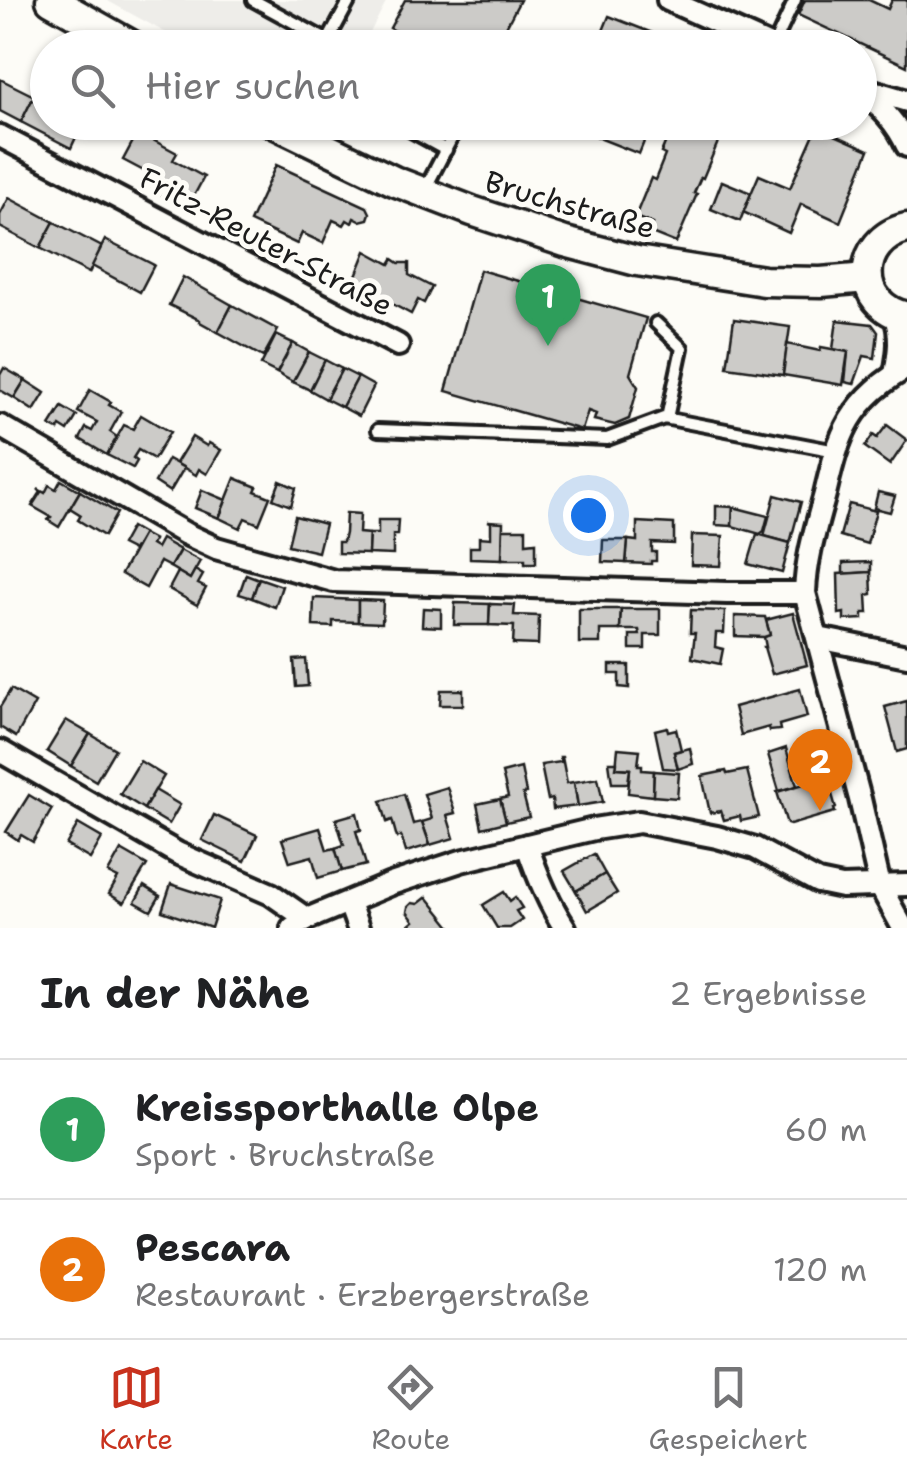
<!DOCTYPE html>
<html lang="de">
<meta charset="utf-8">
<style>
body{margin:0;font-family:"Shantell Sans",sans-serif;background:#f2f2f2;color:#202124}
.you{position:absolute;left:588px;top:515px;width:35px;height:35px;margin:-25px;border:8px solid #fff;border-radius:50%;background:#1a73e8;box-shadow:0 0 0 15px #1a73e833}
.badge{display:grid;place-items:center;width:65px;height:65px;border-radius:50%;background:#c8321e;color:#fff;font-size:32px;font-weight:700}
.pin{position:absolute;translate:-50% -82px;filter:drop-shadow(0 2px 5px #0008)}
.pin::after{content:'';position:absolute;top:52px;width:35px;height:30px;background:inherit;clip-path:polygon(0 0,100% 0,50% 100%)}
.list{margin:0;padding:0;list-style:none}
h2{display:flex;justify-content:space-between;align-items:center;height:130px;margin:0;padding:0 40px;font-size:42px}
h2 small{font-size:32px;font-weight:400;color:#757577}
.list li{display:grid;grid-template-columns:65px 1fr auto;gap:30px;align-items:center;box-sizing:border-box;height:140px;padding:0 40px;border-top:2px solid #e0e0e0}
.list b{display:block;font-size:38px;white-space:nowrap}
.list p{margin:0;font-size:32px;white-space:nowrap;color:#757577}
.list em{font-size:32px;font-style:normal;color:#757577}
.icon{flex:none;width:55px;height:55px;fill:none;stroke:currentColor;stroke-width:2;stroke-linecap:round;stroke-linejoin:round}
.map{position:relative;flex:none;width:907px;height:928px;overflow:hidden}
.search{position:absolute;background:#fff;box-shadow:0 2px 8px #0004;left:30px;right:30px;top:30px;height:110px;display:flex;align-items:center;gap:25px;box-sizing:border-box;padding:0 35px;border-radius:55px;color:#757577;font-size:38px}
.sheet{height:410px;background:#fff}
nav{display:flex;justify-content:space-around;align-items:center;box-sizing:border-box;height:140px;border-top:2px solid #e0e0e0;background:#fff;font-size:28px;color:#757577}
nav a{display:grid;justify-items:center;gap:5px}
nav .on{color:#c8321e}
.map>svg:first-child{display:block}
.built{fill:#eeede9}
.building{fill:#cccbc8;stroke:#1c1c1c;stroke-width:2.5}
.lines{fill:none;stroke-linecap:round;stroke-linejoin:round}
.lane-casing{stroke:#1c1c1c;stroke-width:18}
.street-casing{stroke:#1c1c1c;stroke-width:28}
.secondary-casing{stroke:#1c1c1c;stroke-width:35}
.lane{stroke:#fdfcf7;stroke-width:10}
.street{stroke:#fdfcf7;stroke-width:20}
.secondary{stroke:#fdfcf7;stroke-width:28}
.labels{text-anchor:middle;stroke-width:10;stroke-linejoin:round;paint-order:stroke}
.street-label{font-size:30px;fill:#1c1c1c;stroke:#fdfcf7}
</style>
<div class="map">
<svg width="907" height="928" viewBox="0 0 907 928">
<rect width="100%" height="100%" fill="#fdfcf7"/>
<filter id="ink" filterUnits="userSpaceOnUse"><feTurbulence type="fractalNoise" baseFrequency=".01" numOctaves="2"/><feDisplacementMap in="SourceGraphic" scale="20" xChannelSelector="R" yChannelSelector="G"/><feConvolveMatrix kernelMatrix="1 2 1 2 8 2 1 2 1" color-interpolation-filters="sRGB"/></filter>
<g filter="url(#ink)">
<!-- built -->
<path class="built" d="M106,0H387L362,48L192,47Z"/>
<!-- building -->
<g class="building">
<path d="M405,0H520L495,48H426L390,28Z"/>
<path d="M805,0H869L888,9L892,0H907V66L798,15Z"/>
<path d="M609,16L683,45L682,48H596Z"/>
<path d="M0,79L34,96L21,122L0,111Z"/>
<path d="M34,96L48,103V122H83L71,148L21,122Z"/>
<path d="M600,122H652L639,154L594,136Z"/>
<path d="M678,122H726L722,123L715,140L718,142L703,178L701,177L694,193L697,194L676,243L649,232L653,224L635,217L651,178L655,180L665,155L661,153L673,124L677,125Z"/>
<path d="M817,127L869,150L840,222L801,204L789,233L743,212L759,175L790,188Z"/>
<path d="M138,132L177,153L173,160L204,177L189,205L166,192L164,196L156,192L158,188L151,185L155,177L123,160Z"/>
<path d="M276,165L367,207L370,213L368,219L360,221L354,218L352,223L347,220L344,225L333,220L323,243L302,233L297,244L250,222Z"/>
<path d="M722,181L751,193L740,221L711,209Z"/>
<path d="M9,198L54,222L40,248L0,227V215Z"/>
<path d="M54,222L102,247L89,273L40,248Z"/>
<path d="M105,240L154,265L140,292L92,266Z"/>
<path d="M366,251L390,264L393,259L399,263H409V275L432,287L424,303L418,300L411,314L353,283Z"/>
<path d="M480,270L646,318L630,374L638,387L629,419L615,425L594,420L596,414L588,411L582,430L446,391Z"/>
<path d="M183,277L232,305L218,332L200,322V320L169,305Z"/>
<path d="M232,305L278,330L263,357L218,332Z"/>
<path d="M734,319L790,327L783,375L727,367Z"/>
<path d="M837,320L872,324L878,332L875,358L864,356L854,384L845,382L848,352L833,349Z"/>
<path d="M276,335L293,343L277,373L261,365Z"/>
<path d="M293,343L309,352L293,382L277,373Z"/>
<path d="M787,344L820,351L821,347L848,352L843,385L783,375Z"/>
<path d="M309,352L325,360L310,390L293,382Z"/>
<path d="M325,360L342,369L326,399L310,390Z"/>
<path d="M4,368L25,380L14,398L0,390V375Z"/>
<path d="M342,369L358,377L342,407L326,399Z"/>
<path d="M358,377L374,386L359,416L342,407Z"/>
<path d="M25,380L45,393L34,411L14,398Z"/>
<path d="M90,390L111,402L109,405L121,412L110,432L117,437L107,455L80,439L86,428L92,431L97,422L78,412Z"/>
<path d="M62,407L77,416L68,431L60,426L58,430L50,426Z"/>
<path d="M141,415L170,432L154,459L138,450L133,458L137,461L133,468L107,455L124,425L133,429Z"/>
<path d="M887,425L907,440L890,465L865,447L873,435L877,438Z"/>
<path d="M192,437L207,446L209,443L221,450L207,474L199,469L196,475L176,463Z"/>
<path d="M168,459L184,468L170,492L155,482Z"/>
<path d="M235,478L257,487L255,491L270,497L259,524L245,518L240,528L219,518Z"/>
<path d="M61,480L80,491L59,527L48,520L51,517L32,506L41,492L38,489L45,493L49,485L56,489Z"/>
<path d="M280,481L296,488L291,506L273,499Z"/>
<path d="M202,490L226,500L219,518L195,508Z"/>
<path d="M80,491L117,513L104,536L78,520L81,515L70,508Z"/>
<path d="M878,492L895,496L890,512L874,508Z"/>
<path d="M775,495L801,502L790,543L764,536Z"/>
<path d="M849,504L876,511L867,544L840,536Z"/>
<path d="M716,506L733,507L732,526L716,525Z"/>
<path d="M733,507L768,516L764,531L760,534L732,526Z"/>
<path d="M346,513L360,514L359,533L369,534L368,554L338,553V542H343L345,533Z"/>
<path d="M295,516L325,524L318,552L288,545Z"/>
<path d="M378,520H398L397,535H393V555L368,554L369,534H378Z"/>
<path d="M488,521L503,522L502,559L470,558V547H479V537L491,538V522Z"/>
<path d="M637,522L674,524V544L652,543V552H656V561H651V564L626,563L628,540L637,541Z"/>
<path d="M131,527L143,534L133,551L121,545Z"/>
<path d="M503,529H526V543L536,542V563H525V559H502Z"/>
<path d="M143,534L154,540L151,545L156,548L161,539L180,550L170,567L160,562L146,588L121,574Z"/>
<path d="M757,534L790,543L782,573L748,564Z"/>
<path d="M692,535L723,536L721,566L691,565Z"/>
<path d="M603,540H628L626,563L602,562Z"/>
<path d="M180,550L200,561L190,579L170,567Z"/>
<path d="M871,562V572L843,574V563Z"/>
<path d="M195,570L203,575L198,584L206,588L197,605L169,589L178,572L190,579Z"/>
<path d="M871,572L872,594L867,595L868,613H863V619L844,620V613L839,614L838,574Z"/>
<path d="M246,574L259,579L252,598L239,594Z"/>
<path d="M259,578L282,586L275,607L252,598Z"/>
<path d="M314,598L358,600V622L333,621V627L313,626Z"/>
<path d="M358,600L383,601L382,623L358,622Z"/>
<path d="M455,603L490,604L489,625H454Z"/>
<path d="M490,604L515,605L514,615L539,616L538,645L513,644L514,626L489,625Z"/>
<path d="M423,608L441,609V627L422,626Z"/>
<path d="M579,609H621L620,630H600V643H579Z"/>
<path d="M621,609H660V635H645V649H630V635H640L639,630H620Z"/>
<path d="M691,610L725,611L724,633H716L715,647L723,649L720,664L692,658L695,633H690Z"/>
<path d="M793,613L807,665L772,674L764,647H766L764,637L770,635L766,620Z"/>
<path d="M735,616L765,617L770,635L764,637L735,636Z"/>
<path d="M306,659L308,686L296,687L294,660Z"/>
<path d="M610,665H629V688L619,687V674H610Z"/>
<path d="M11,689L35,703L16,737L0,727V707Z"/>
<path d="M800,689L807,717L779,725L780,730L770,731L769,727L741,735L734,707Z"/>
<path d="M441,690H463V705H440Z"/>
<path d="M907,701V749L897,752L885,707Z"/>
<path d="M66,720L90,734L71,766L47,751Z"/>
<path d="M667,727L668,731L676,729L681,750L674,752L678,769L663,768L655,730Z"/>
<path d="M90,734L115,749L96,781L71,766Z"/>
<path d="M618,748L640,750L638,765H642V770L654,771L653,796L628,793L630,769L616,768Z"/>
<path d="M690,748L693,764L678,769L674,752Z"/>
<path d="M786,748L797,786L779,791L768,754Z"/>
<path d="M560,757H562L567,783L574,782L578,806L553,809L552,799L548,800L541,765L561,762Z"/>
<path d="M140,761L164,776L144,809L120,794Z"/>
<path d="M609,762H617L616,768L630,769L628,783H612Z"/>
<path d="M521,768L526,793L523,794L529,817L506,822L500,799L508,797L502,773Z"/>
<path d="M747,770L759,817L741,821L740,816L724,820L721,811L710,813L702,776L726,771L727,774Z"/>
<path d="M654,771L679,773L677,798L653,796Z"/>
<path d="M827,777L836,808L834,809L835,812L790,825L787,824L777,792Z"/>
<path d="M598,778L603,802L578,806L574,782Z"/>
<path d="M447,787L455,813L447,815L454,838L430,845L422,822L432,819L424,794Z"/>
<path d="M155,790L180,805L169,824L144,809Z"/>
<path d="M404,794L413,824L422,822L430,845L406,852L401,836L397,838L392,820L387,822L381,801Z"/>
<path d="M29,795L52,809L33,842L21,835L18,840L6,832Z"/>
<path d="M500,799L506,822L482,828L477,804Z"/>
<path d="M357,813L361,830L356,831L366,865L342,871L335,848L344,845L336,819Z"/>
<path d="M214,815L257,835L245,861L202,840Z"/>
<path d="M78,824L102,838L90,859L66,845Z"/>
<path d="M320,828L327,850L335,848L342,871L318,878L312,856L290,862L282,839Z"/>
<path d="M121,850L147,865L124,903L109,894L118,878L108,873Z"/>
<path d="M594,854L605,874L576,891L564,871Z"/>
<path d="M605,874L617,893L587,911L576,891Z"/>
<path d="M171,884L220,900L211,928L162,911Z"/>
<path d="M144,886L160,896L151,911L135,902Z"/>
<path d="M504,892L510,901L515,897L522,908L516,911L522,920L510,928H497L483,905Z"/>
<path d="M427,897L452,928H410L408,926L414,921L407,912L408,907L412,903L418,904Z"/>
</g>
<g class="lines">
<defs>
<g id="lane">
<path d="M253,0L328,41"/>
<path d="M773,47L795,0"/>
<path d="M324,48L350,0"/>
<path d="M369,48H371"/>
<path d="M395,122L446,150"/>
<path d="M424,191L460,122"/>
<path d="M656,323L682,348L667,418"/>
<path d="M378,430L607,439L664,418L836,451"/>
</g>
<g id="street">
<path d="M668,0L774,48"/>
<path d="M860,89C880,107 896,121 907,146"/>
<path d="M866,89L907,101"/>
<path d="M0,136L398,345"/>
<path d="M894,314C902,335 899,353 895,374"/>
<path d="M0,426L186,534L216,548L334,581L727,593H805"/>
<path d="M818,638L907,656"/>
<path d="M0,751L177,853L271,894L307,919"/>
<path d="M527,845C537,875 548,902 565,928"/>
<path d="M349,903L358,928"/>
<path d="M292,928L307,919L391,884L461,861L594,829L639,822L717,837L755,848L818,882L842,887L907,885"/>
<path d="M903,928L880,886L860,799L805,593C806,559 816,527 825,494C831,469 837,442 850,420C863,398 885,379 907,368"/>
</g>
<g id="secondary">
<path d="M51,0L136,48"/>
<path d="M272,122L394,181L472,211L565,242L637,261L764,281L821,282L867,278"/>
<path d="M907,228C855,240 854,306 907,317"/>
</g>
</defs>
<!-- lane casing -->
<use href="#lane" class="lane-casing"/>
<!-- street casing -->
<use href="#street" class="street-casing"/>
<!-- secondary casing -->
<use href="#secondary" class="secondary-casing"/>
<!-- lane -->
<use href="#lane" class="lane"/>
<!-- street -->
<use href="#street" class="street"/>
<!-- secondary -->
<use href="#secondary" class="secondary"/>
</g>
</g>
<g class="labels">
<!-- street labels -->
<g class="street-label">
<text transform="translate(570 205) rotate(16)" y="10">Bruchstraße</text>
<text transform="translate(266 242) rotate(28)" y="10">Fritz-Reuter-Straße</text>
</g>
</g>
</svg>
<div class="you"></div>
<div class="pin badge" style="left:548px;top:346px;background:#2e9e5b">1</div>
<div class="pin badge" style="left:820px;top:811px;background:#e8710a">2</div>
<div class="search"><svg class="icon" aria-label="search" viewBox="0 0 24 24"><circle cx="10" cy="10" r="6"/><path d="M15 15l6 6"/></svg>Hier suchen</div>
</div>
<section class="sheet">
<h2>In der Nähe<small>2 Ergebnisse</small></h2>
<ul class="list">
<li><span class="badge" style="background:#2e9e5b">1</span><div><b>Kreissporthalle Olpe</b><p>Sport · Bruchstraße</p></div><em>60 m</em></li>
<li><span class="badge" style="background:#e8710a">2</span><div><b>Pescara</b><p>Restaurant · Erzbergerstraße</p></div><em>120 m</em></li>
</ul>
</section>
<nav>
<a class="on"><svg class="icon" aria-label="map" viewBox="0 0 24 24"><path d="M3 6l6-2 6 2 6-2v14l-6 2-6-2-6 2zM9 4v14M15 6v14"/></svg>Karte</a>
<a><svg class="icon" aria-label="directions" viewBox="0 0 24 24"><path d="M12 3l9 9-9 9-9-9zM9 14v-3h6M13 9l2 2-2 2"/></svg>Route</a>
<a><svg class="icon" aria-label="saved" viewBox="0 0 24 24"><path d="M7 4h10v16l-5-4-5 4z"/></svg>Gespeichert</a>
</nav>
